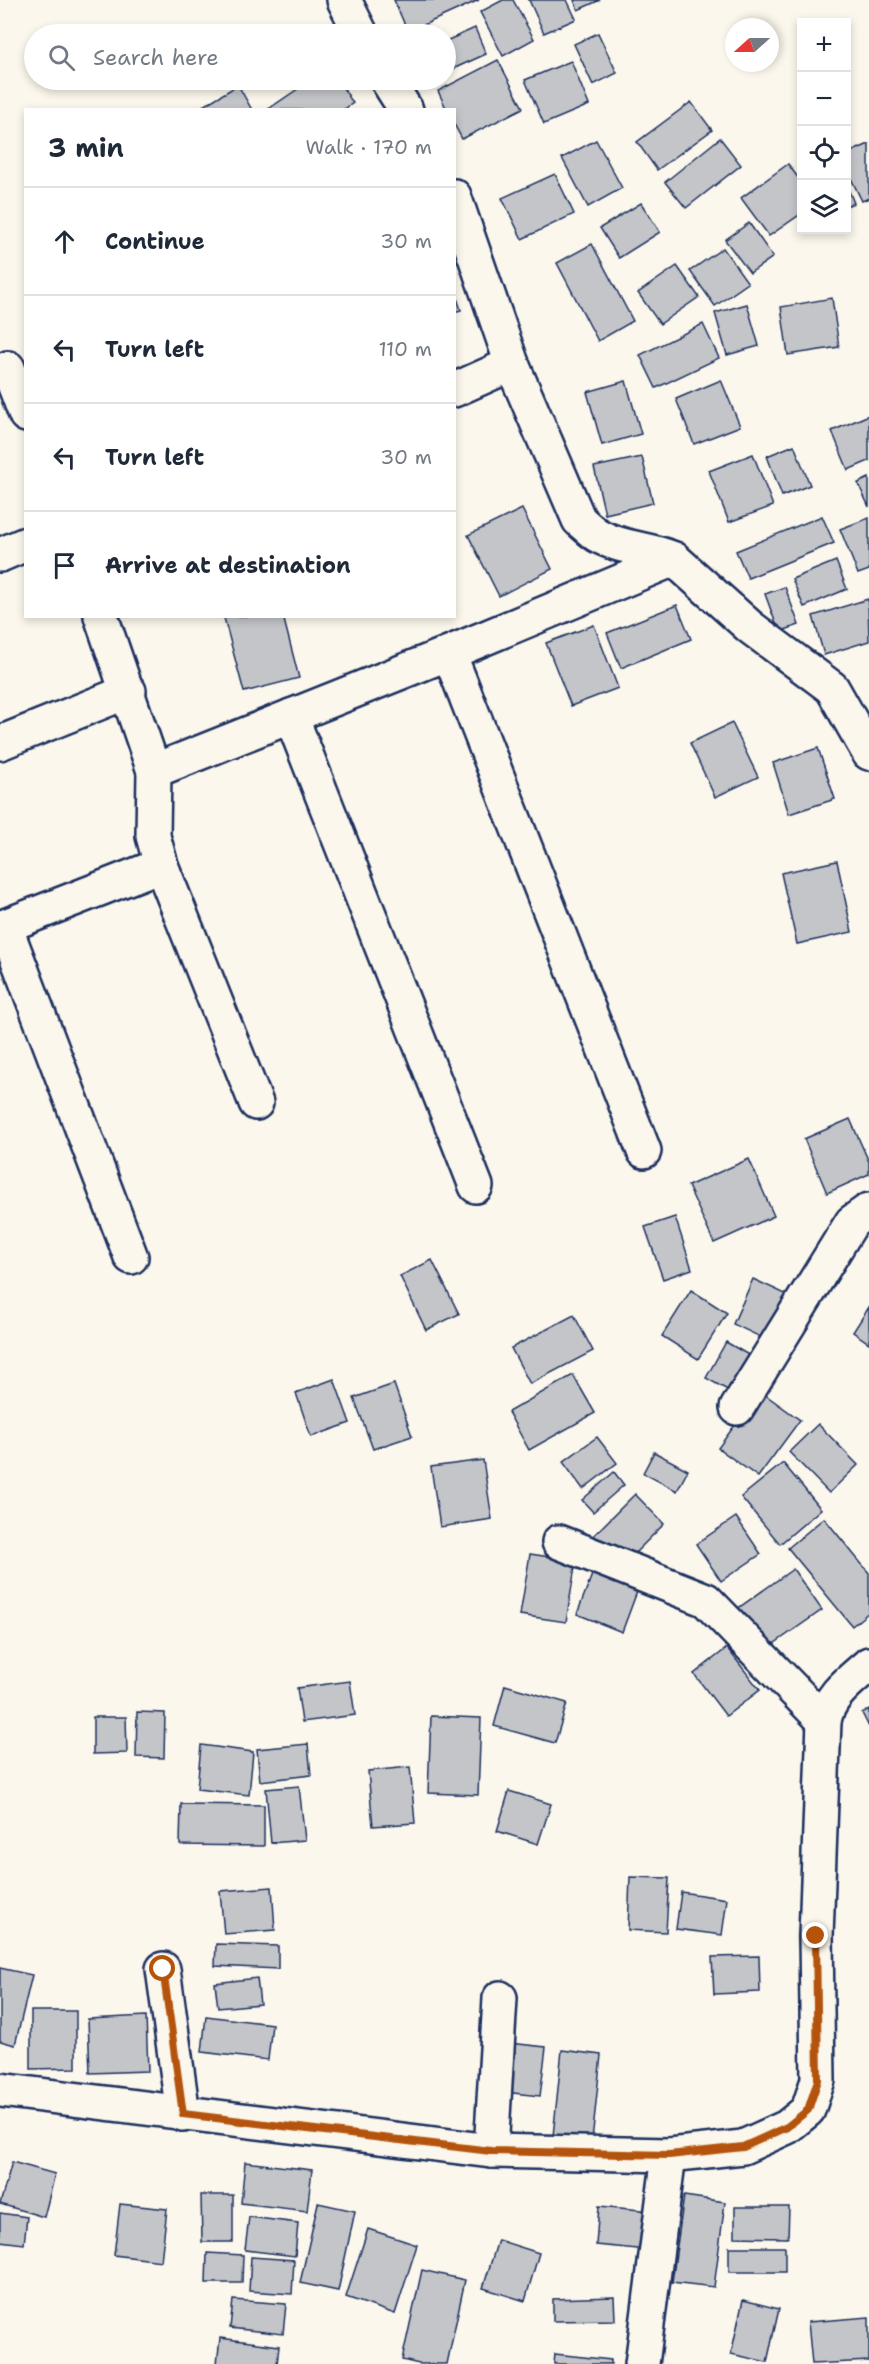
<!DOCTYPE html>
<meta charset="utf-8">
<style>
body{margin:0;font-family:"Shantell Sans",sans-serif;background:#f2f2f3;color:#1f2937}
.controls{position:absolute;right:18px;top:18px;display:grid;overflow:hidden;border-radius:0px;box-shadow:0 3px 9px #0003}
.controls button{width:54px;height:54px;display:grid;place-items:center;padding:0;border:0;border-bottom:2px solid #e0e1e3;background:#fff;color:#1f2937;font:30px sans-serif}
.compass{position:absolute;left:725px;top:18px;width:54px;height:54px;border-radius:50%;background:#fff;box-shadow:0 3px 9px #0003;rotate:249deg}
.stop{position:absolute;width:18px;height:18px;margin:-14px;border:4px solid #b45309;border-radius:50%;background:#fff}
.stop.end{background:#b45309;border-color:#fff;box-shadow:0 2px 6px #0008}
.list{margin:0;padding:0;list-style:none}
h2{display:flex;justify-content:space-between;align-items:center;height:78px;margin:0;padding:0 24px;font-size:26px}
h2 small{font-size:20px;font-weight:400;color:#747a83}
.list li{display:grid;grid-template-columns:39px 1fr auto;gap:18px;align-items:center;box-sizing:border-box;height:108px;padding:0 24px;border-top:2px solid #e0e1e3}
.list b{display:block;font-size:22px;white-space:nowrap}
.list em{font-size:20px;font-style:normal;color:#747a83}
.icon{flex:none;width:33px;height:33px;fill:none;stroke:currentColor;stroke-width:2;stroke-linecap:round;stroke-linejoin:round}
.map{position:relative;flex:none;width:869px;height:2364px;overflow:hidden}
.search{position:absolute;background:#fff;box-shadow:0 3px 9px #0003;left:24px;top:24px;width:432px;height:66px;display:flex;align-items:center;gap:15px;box-sizing:border-box;padding:0 21px;border-radius:33px;color:#747a83;font-size:22px}
.panel{position:absolute;background:#fff;box-shadow:0 3px 9px #0003;left:24px;top:108px;width:432px;height:510px;border-radius:0px}
.map>svg:first-child{display:block}
.building{fill:#c3c5c9;stroke:#1b2f5e;stroke-width:1.5}
.lines{fill:none;stroke-linecap:round;stroke-linejoin:round}
.minor-casing{stroke:#1b2f5e;stroke-width:38}
.minor{stroke:#fbf7ec;stroke-width:33}
.route{stroke:#b45309;stroke-width:8}
</style>
<div class="map">
<svg width="869" height="2364" viewBox="0 0 869 2364">
<rect width="100%" height="100%" fill="#fbf7ec"/>
<filter id="ink" filterUnits="userSpaceOnUse"><feTurbulence type="fractalNoise" baseFrequency=".0167" numOctaves="2"/><feDisplacementMap in="SourceGraphic" scale="12" xChannelSelector="R" yChannelSelector="G"/><feConvolveMatrix kernelMatrix="1 2 1 2 8 2 1 2 1" color-interpolation-filters="sRGB"/></filter>
<g filter="url(#ink)">
<!-- building -->
<g class="building">
<path d="M394,0H479L408,32Z"/>
<path d="M503,0H513L534,39L503,56L480,12Z"/>
<path d="M529,0H567L576,19L544,33Z"/>
<path d="M574,0H600L578,10Z"/>
<path d="M475,28L486,54L446,72V41Z"/>
<path d="M598,33L617,73L593,85L574,44Z"/>
<path d="M498,60L523,108L462,139L454,124V110H447L438,91Z"/>
<path d="M571,61L589,105L544,124L525,80Z"/>
<path d="M311,80H338L353,103L343,110H267Z"/>
<path d="M238,85L252,110H196Z"/>
<path d="M691,102L712,130L657,170L637,142Z"/>
<path d="M720,138L741,165L686,208L665,182Z"/>
<path d="M596,140L622,188L588,207L562,158Z"/>
<path d="M869,144V198L862,201L846,168V154Z"/>
<path d="M788,164L802,183V213L769,236L741,198Z"/>
<path d="M555,174L574,214L522,239L502,198Z"/>
<path d="M846,184L854,203L846,206Z"/>
<path d="M641,203L660,232L619,258L600,228Z"/>
<path d="M749,223L773,257L750,273L725,240Z"/>
<path d="M592,244L633,321L598,341L557,263Z"/>
<path d="M723,248L748,283L715,306L690,271Z"/>
<path d="M677,266L699,297L660,324L638,293Z"/>
<path d="M454,289L461,310L454,312Z"/>
<path d="M832,298L839,347L788,355L781,307Z"/>
<path d="M747,304L759,346L727,355L715,313Z"/>
<path d="M703,324L719,358L656,388L640,355Z"/>
<path d="M721,380L740,426L694,444L676,399Z"/>
<path d="M626,381L641,434L602,445L587,392Z"/>
<path d="M869,415V461L848,470L832,431Z"/>
<path d="M794,445L810,485L782,496L767,456Z"/>
<path d="M753,454L773,506L729,522L709,471Z"/>
<path d="M642,457L653,503L605,514L594,467Z"/>
<path d="M869,478V507L858,483Z"/>
<path d="M522,509L552,569L499,596L468,535Z"/>
<path d="M822,516L834,543L748,578L736,551Z"/>
<path d="M869,518V570L858,574L840,529Z"/>
<path d="M836,561L847,589L804,607L792,579Z"/>
<path d="M785,587L799,625L779,632L765,594Z"/>
<path d="M868,599L869,641L824,655L813,616Z"/>
<path d="M677,605L691,639L621,668L607,633Z"/>
<path d="M228,616H283L299,678L244,692L224,618Z"/>
<path d="M594,625L618,688L571,706L546,643Z"/>
<path d="M732,723L758,777L715,797L690,743Z"/>
<path d="M818,748L835,799L789,814L773,763Z"/>
<path d="M837,861L852,932L797,944L781,873Z"/>
<path d="M850,1119L869,1162V1174L827,1193L804,1139Z"/>
<path d="M749,1159L774,1216L714,1243L688,1186Z"/>
<path d="M675,1217L692,1269L663,1279L645,1227Z"/>
<path d="M432,1260L459,1314L426,1330L400,1276Z"/>
<path d="M753,1279L792,1297L771,1342L733,1324Z"/>
<path d="M691,1290L727,1313L698,1359L662,1336Z"/>
<path d="M869,1307V1343L853,1332Z"/>
<path d="M574,1315L593,1351L530,1384L511,1348Z"/>
<path d="M726,1342L759,1361L740,1397L706,1378Z"/>
<path d="M573,1375L595,1413L529,1450L508,1412Z"/>
<path d="M334,1379L350,1423L311,1437L296,1393Z"/>
<path d="M394,1384L412,1436L373,1449L354,1398Z"/>
<path d="M760,1391L800,1420L758,1477L718,1448Z"/>
<path d="M818,1424L858,1465L829,1493L789,1452Z"/>
<path d="M597,1437L617,1463L583,1489L563,1462Z"/>
<path d="M654,1452L688,1470L677,1491L643,1473Z"/>
<path d="M483,1460L492,1519L440,1527L431,1467Z"/>
<path d="M783,1463L821,1509L780,1544L741,1497Z"/>
<path d="M614,1472L624,1485L593,1512L582,1500Z"/>
<path d="M635,1494L664,1524L623,1565L594,1535Z"/>
<path d="M736,1517L761,1554L721,1581L696,1544Z"/>
<path d="M824,1518L869,1573V1612L852,1626L788,1548Z"/>
<path d="M530,1554L576,1561L566,1622L520,1615Z"/>
<path d="M793,1569L822,1610L765,1650L737,1609Z"/>
<path d="M593,1572L638,1589L622,1632L577,1614Z"/>
<path d="M727,1648L760,1690L726,1716L694,1674Z"/>
<path d="M350,1681L355,1715L302,1722L297,1688Z"/>
<path d="M505,1685L567,1703L555,1743L494,1726Z"/>
<path d="M869,1709V1727L862,1713Z"/>
<path d="M137,1712L165,1713L164,1758L136,1757Z"/>
<path d="M431,1716L481,1718L478,1795L428,1793Z"/>
<path d="M93,1717H126L127,1753L93,1754Z"/>
<path d="M308,1744L311,1775L260,1781L257,1749Z"/>
<path d="M201,1745L253,1752L249,1795L197,1789Z"/>
<path d="M410,1767L415,1823L373,1826L368,1771Z"/>
<path d="M299,1786L305,1840L271,1843L266,1789Z"/>
<path d="M509,1791L551,1804L538,1844L497,1831Z"/>
<path d="M181,1804L264,1805V1846L180,1845Z"/>
<path d="M630,1877L669,1878L666,1932L628,1930Z"/>
<path d="M272,1887L275,1930L224,1934L220,1891Z"/>
<path d="M681,1892L727,1899L722,1935L676,1929Z"/>
<path d="M216,1944L278,1946V1969L215,1966Z"/>
<path d="M759,1956L760,1992L714,1994L712,1957Z"/>
<path d="M0,1968L32,1975L15,2045L0,2041Z"/>
<path d="M257,1978L260,2004L218,2008L215,1983Z"/>
<path d="M31,2011H76V2068L31,2069Z"/>
<path d="M146,2016L148,2071L90,2073L88,2019Z"/>
<path d="M206,2016L272,2024L268,2060L202,2052Z"/>
<path d="M509,2043L546,2047L540,2096L504,2092Z"/>
<path d="M562,2050L601,2055L592,2140L553,2136Z"/>
<path d="M12,2162L55,2174L44,2217L0,2204Z"/>
<path d="M245,2162L312,2170L307,2211L241,2203Z"/>
<path d="M201,2195H233V2242H202Z"/>
<path d="M684,2196L725,2202L714,2287L672,2282Z"/>
<path d="M318,2203L355,2211L338,2291L300,2283Z"/>
<path d="M120,2204L167,2209L161,2261L114,2255Z"/>
<path d="M599,2206L651,2211L648,2250L596,2245Z"/>
<path d="M735,2207H789L788,2238L735,2237Z"/>
<path d="M0,2213L27,2217L24,2244L0,2241Z"/>
<path d="M249,2217L298,2223L295,2256L245,2250Z"/>
<path d="M368,2229L417,2245L395,2314L346,2297Z"/>
<path d="M498,2240L539,2253L525,2301L483,2288Z"/>
<rect x="729" y="2247" width="56" height="25"/>
<path d="M207,2253L243,2255L242,2283H206Z"/>
<path d="M251,2257L294,2260L292,2294L249,2291Z"/>
<path d="M422,2270L465,2280L447,2364H419L402,2360Z"/>
<path d="M614,2297L615,2320L553,2321V2299Z"/>
<path d="M233,2300L286,2304L283,2334L230,2328Z"/>
<path d="M743,2300L779,2309L767,2362L731,2354Z"/>
<path d="M869,2317V2361L812,2364L808,2322Z"/>
<path d="M220,2338L279,2346L277,2364H217Z"/>
<path d="M555,2354L611,2360V2364H554Z"/>
</g>
<g class="lines">
<defs>
<g id="minor">
<path d="M344,0L361,34"/>
<path d="M387,80L406,110"/>
<path d="M454,196L512,364L579,520C585,525 591,531 597,535C621,549 649,548 674,559L750,627L832,688L869,753"/>
<path d="M0,372L8,368L26,415"/>
<path d="M454,390L512,364"/>
<path d="M0,555L26,544"/>
<path d="M101,616L154,771L449,653L674,559"/>
<path d="M449,653L644,1151"/>
<path d="M291,716L476,1186"/>
<path d="M0,743L129,691"/>
<path d="M154,771L153,836L161,865L256,1103"/>
<path d="M131,1257L5,926L161,865"/>
<path d="M737,1408L852,1222L869,1210"/>
<path d="M559,1542L706,1600L824,1721"/>
<path d="M163,1969L183,2114"/>
<path d="M0,2090L491,2151L669,2155L743,2147L787,2127L808,2110L818,2080L816,1936L824,1721C829,1695 850,1681 869,1664"/>
<path d="M491,2151L500,1998"/>
<path d="M642,2364L669,2155"/>
</g>
</defs>
<!-- minor casing -->
<use href="#minor" class="minor-casing"/>
<!-- minor -->
<use href="#minor" class="minor"/>
</g>
</g>
<g class="lines" filter="url(#ink)">
<!-- route -->
<path class="route" d="M163,1969L183,2114L491,2151L669,2155L743,2147L787,2127L808,2110L818,2080L816,1936"/>
</g>
</svg>
<div class="controls">
<button>+</button>
<button>−</button>
<button><svg class="icon" aria-label="locate" viewBox="0 0 24 24"><circle cx="12" cy="12" r="6"/><path d="M12 2v4M12 18v4M2 12h4M18 12h4"/></svg></button>
<button><svg class="icon" aria-label="layers" viewBox="0 0 24 24"><path d="M12 4l9 5-9 5-9-5zM3 14l9 5 9-5"/></svg></button>
</div>
<svg class="compass" viewBox="-18 -18 36 36"><path d="M0-13l5 13h-10z" fill="#e53935"/><path d="M0 13l5-13h-10z" fill="#747a83"/></svg>
<div class="stop" style="left:163px;top:1969px"></div>
<div class="stop end" style="left:816px;top:1936px"></div>
<div class="search"><svg class="icon" aria-label="search" viewBox="0 0 24 24"><circle cx="10" cy="10" r="6"/><path d="M15 15l6 6"/></svg>Search here</div>
<section class="panel">
<h2>3 min<small>Walk · 170 m</small></h2>
<ul class="list">
<li><svg class="icon" aria-label="ahead" viewBox="0 0 24 24"><path d="M12 20V5M6 11l6-6 6 6"/></svg><div><b>Continue</b></div><em>30 m</em></li>
<li><svg class="icon" aria-label="left" viewBox="0 0 24 24"><path d="M17 20v-9H6M10 6l-5 5 5 5"/></svg><div><b>Turn left</b></div><em>110 m</em></li>
<li><svg class="icon" aria-label="left" viewBox="0 0 24 24"><path d="M17 20v-9H6M10 6l-5 5 5 5"/></svg><div><b>Turn left</b></div><em>30 m</em></li>
<li><svg class="icon" aria-label="arrive" viewBox="0 0 24 24"><path d="M6 21V4h12l-3 4 3 4H6"/></svg><div><b>Arrive at destination</b></div></li>
</ul>
</section>
</div>
